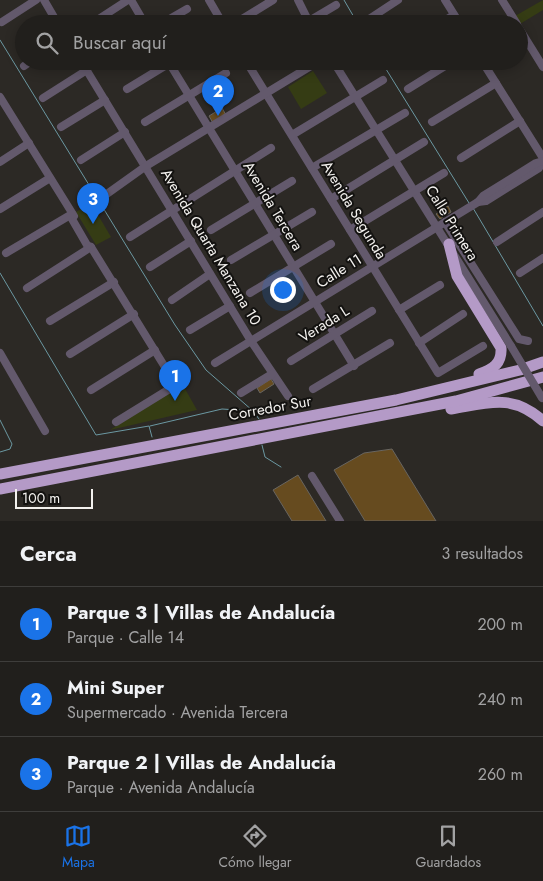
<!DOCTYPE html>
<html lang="es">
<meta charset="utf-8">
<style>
body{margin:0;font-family:Jost,sans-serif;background:#292725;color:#f1f3f6}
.scale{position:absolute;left:15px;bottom:12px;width:78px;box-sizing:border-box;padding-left:5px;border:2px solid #f3f1ee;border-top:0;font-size:14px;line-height:18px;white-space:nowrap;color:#f3f1ee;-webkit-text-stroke:4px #131210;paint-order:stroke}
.you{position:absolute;left:282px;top:289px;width:18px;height:18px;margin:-12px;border:4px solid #fff;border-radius:50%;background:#1a73e8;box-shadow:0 0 0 8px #1a73e833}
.badge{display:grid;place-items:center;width:32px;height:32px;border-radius:50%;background:#1a73e8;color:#fff;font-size:16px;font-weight:700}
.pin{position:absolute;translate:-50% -41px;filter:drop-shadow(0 1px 2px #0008)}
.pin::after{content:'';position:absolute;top:26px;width:18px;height:15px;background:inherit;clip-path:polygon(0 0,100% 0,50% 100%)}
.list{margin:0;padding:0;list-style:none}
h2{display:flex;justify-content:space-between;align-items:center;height:65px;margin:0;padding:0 20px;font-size:21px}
h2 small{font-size:16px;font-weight:400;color:#a2a2a3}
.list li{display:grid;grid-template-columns:32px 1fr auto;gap:15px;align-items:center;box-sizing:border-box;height:75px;padding:0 20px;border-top:1px solid #3e3d3b}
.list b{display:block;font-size:19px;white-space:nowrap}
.list p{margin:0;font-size:16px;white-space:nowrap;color:#a2a2a3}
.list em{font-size:16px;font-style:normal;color:#a2a2a3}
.icon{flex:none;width:28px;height:28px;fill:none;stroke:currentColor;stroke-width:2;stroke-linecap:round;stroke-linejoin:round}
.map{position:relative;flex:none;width:543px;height:521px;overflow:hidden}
.search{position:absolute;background:#211f1c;box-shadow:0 2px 12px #0003;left:15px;right:15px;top:15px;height:55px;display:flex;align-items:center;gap:12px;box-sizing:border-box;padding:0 18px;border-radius:28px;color:#a2a2a3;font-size:19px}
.sheet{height:290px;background:#211f1c}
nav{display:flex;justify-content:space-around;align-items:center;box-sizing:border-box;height:70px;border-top:1px solid #3e3d3b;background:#211f1c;font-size:14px;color:#a2a2a3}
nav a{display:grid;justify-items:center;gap:2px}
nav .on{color:#1a73e8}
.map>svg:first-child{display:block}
.green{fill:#353c14}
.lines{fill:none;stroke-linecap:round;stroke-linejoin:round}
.stream{stroke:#6b98a2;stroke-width:1}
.building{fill:#664b1f;stroke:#686560}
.minor{stroke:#63596c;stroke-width:8}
.highway{stroke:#b49ac7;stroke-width:11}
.minor-bridge{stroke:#63596c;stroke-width:8}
.labels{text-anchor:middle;stroke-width:4;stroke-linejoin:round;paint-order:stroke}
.street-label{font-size:15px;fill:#f3f1ee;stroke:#131210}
</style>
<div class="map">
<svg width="543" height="521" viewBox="0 0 543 521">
<rect width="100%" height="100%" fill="#2c2925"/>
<!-- green -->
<g class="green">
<path d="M543,0V10L520,24L515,16Z"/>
<path d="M313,71L327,93L301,109L288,87Z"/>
<path d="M91,203L111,237L96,245L76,212Z"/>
<path d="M184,387L197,410L110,430L175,390L176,392Z"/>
</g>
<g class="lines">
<!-- stream -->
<g class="stream">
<path d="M344,0L358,24"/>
<path d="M0,40L175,325L206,370L253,411L259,419"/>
<path d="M381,61L469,203"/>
<path d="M473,208L543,326"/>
<path d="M0,273L96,435L149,426L152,437"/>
<path d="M0,420L12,444L10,449L0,452"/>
<path d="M150,426L222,409L253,411"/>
<path d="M262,445L265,457L281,467"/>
</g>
</g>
<!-- building -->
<g class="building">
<path d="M222,108L226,115L213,123L209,116Z"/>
<path d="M448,206L451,212L440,219L436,214Z"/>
<path d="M271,379L274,384L260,393L257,388Z"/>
<path d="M392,449L436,521H365L334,470L364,453Z"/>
<path d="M298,475L326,521H292L273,490Z"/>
</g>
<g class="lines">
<!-- minor -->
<g class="minor">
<path d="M44,0L58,24"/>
<path d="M131,0L145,24"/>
<path d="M209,0L223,24"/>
<path d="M298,0L310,24"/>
<path d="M445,0L460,24"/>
<path d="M502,0L517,24"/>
<path d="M366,21L398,0"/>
<path d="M2,22L36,0"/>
<path d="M91,24L128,0"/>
<path d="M161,24L187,9"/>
<path d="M234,24L273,0"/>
<path d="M304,24L336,5"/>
<path d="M439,24L454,15"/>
<path d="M519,28L543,67"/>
<path d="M81,61L251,341L288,396"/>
<path d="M168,61L354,366"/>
<path d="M246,61L438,373L483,346"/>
<path d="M333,61L511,346"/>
<path d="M482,61L543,158"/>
<path d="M24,66L31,61"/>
<path d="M127,89L173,61"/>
<path d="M408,89L453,61"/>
<path d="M0,97L74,216"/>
<path d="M43,98L87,70"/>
<path d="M145,122L226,73"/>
<path d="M432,122L496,83"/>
<path d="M61,127L105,100"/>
<path d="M292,135L383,80"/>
<path d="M461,158L520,121"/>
<path d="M81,160L125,132"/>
<path d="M0,162L29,143"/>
<path d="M312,168L405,113"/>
<path d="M104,196L146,166L319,61"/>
<path d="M331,199L424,142"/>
<path d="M478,202L486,201L539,168L542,162"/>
<path d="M0,209L50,178"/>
<path d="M72,214V219L87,245L91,247L176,385L116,422"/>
<path d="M445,222L519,339L528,341"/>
<path d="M211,230L292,181"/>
<path d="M350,230L444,173"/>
<path d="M130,237L271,148"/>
<path d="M497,242L543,212"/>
<path d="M6,253L72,214"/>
<path d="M231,260L312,212"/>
<path d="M150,267L191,241"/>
<path d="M520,273L543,258"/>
<path d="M27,288L91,247"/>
<path d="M250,293L331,244"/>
<path d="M172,300L210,274"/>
<path d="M399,310L440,285"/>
<path d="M50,321L114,282"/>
<path d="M190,330L230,306"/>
<path d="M419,343L463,314"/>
<path d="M0,353L45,431"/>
<path d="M70,354L134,314"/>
<path d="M291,361L372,311"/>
<path d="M215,363L478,202L483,196L536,163L543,161"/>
<path d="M313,389L390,343"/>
<path d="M91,390L155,350"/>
<path d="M241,393L272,374"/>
<path d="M312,476L340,521"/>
</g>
<!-- highway -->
<g class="highway">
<path d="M449,244L457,276L501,348C502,363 493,370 479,374"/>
<path d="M451,409C488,403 512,393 543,421"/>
<path d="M0,474L396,400L520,370L543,362"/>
<path d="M0,489L456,401L543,377"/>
</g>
<!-- minor-bridge -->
<path class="minor-bridge" d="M511,346L542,398"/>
</g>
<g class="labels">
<!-- street labels -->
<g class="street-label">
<text transform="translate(273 206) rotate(59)" y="5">Avenida Tercera</text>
<text transform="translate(354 210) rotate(59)" y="5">Avenida Segunda</text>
<text transform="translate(452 223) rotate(58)" y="5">Calle Primera</text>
<text transform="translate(211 247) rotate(59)" y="5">Avenida Quarta Manzana 10</text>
<text transform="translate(339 271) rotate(-32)" y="5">Calle 11</text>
<text transform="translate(324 324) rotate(-32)" y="5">Verada L</text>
<text transform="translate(270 408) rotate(-10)" y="5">Corredor Sur</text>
</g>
</g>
</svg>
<div class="scale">100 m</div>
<div class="you"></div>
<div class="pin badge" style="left:175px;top:401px">1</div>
<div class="pin badge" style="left:218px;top:116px">2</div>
<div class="pin badge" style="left:93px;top:224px">3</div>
<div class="search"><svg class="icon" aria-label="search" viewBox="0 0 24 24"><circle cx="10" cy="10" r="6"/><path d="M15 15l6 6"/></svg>Buscar aquí</div>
</div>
<section class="sheet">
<h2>Cerca<small>3 resultados</small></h2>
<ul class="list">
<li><span class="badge">1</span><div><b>Parque 3 | Villas de Andalucía</b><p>Parque · Calle 14</p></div><em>200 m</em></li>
<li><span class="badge">2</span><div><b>Mini Super</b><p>Supermercado · Avenida Tercera</p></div><em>240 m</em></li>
<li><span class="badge">3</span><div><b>Parque 2 | Villas de Andalucía</b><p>Parque · Avenida Andalucía</p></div><em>260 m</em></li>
</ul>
</section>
<nav>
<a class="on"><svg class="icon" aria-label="map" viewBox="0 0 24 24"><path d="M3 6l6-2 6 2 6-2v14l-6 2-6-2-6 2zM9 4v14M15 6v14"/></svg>Mapa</a>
<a><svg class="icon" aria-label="directions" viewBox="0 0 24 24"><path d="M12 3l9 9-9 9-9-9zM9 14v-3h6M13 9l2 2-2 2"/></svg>Cómo llegar</a>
<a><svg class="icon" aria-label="saved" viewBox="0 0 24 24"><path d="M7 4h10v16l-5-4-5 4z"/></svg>Guardados</a>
</nav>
